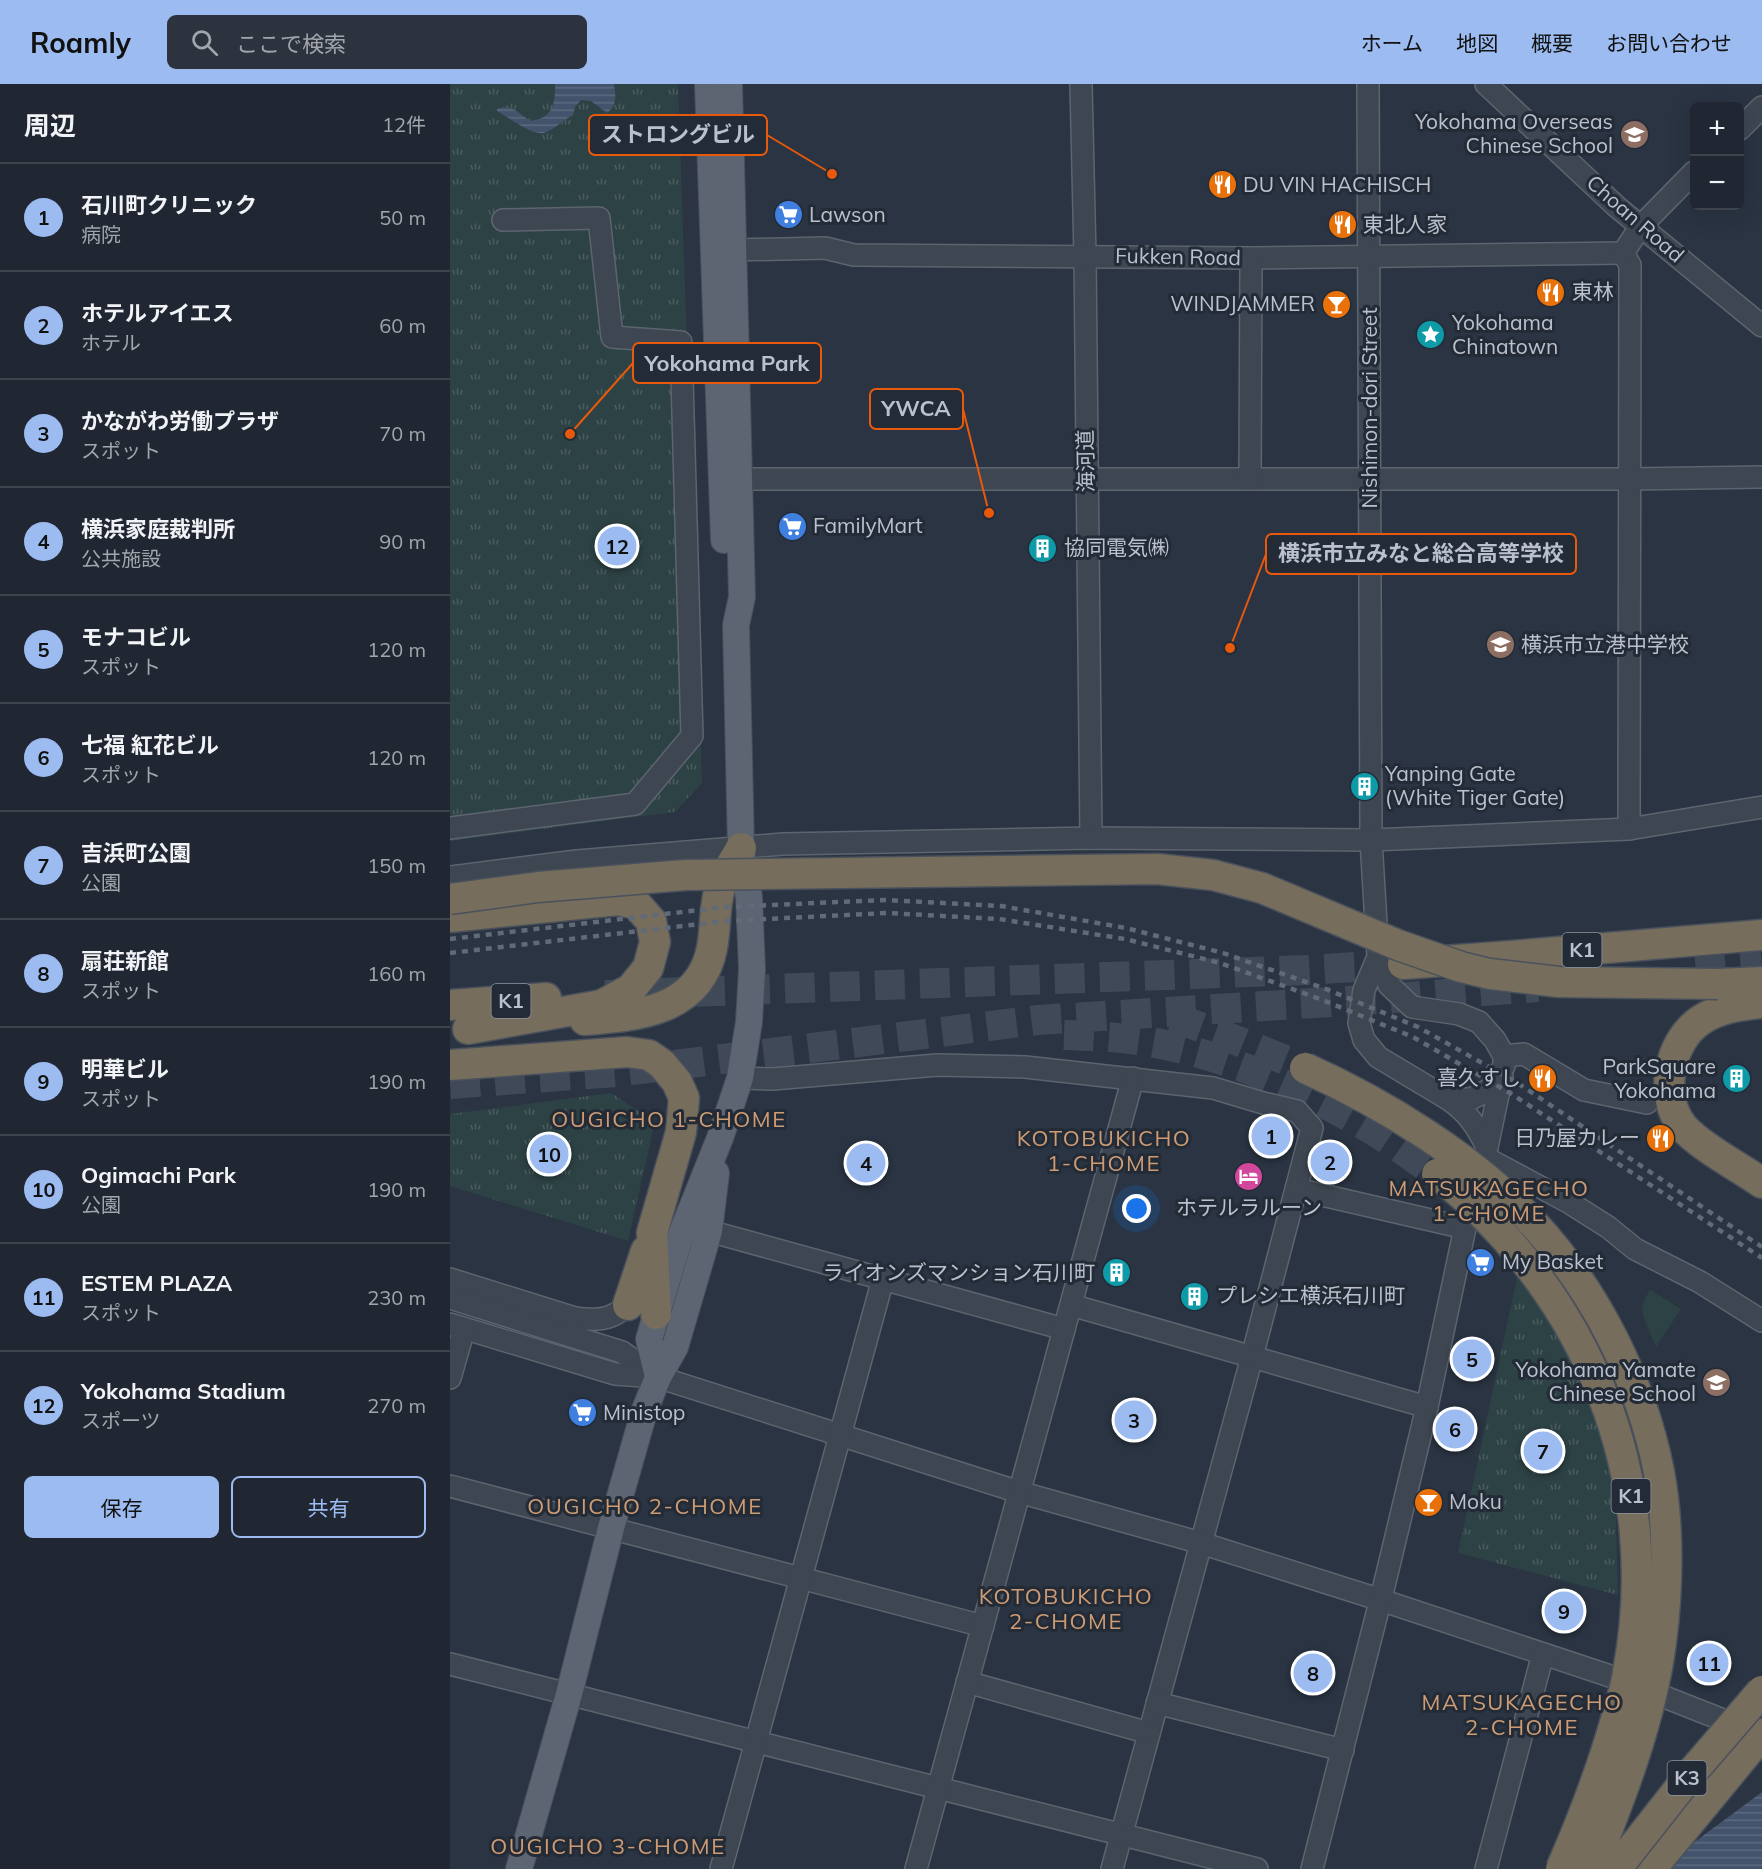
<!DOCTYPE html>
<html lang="ja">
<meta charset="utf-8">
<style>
body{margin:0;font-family:Mulish,"Noto Sans JP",sans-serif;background:#2d333e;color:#f1f3f6}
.controls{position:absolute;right:18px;top:18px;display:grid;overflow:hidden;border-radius:9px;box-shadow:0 6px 24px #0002}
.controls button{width:54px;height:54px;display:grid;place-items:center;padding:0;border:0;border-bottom:2px solid #3d444d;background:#202732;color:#f1f3f6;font:30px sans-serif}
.you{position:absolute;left:687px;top:1125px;width:21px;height:21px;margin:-15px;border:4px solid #fff;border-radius:50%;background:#1a73e8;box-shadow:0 0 0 9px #1a73e833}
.badge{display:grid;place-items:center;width:39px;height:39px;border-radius:50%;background:#9cbbf0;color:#111;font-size:20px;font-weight:700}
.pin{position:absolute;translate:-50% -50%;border:3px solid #fff;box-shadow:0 2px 6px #0006}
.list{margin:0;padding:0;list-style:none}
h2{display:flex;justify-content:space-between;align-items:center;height:78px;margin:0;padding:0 24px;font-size:26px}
h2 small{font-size:20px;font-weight:400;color:#a2a5ac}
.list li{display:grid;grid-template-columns:39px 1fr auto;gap:18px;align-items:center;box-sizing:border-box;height:108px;padding:0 24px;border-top:2px solid #3d444d}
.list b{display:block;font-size:22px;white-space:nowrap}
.list p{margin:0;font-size:20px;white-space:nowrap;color:#a2a5ac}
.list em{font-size:20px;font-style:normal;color:#a2a5ac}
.actions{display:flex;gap:12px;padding:18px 24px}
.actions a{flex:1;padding:14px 0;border:2px solid #9cbbf0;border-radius:9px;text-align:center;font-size:21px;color:#9cbbf0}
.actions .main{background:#9cbbf0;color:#111}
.icon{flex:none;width:33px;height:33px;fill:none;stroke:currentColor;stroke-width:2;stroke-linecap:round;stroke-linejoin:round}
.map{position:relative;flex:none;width:1312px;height:1785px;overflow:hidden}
header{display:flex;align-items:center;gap:36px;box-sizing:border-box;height:84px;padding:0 30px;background:#9cbbf0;color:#111}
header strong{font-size:28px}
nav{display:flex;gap:33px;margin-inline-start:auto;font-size:21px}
.search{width:420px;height:54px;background:#2d333e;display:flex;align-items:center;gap:15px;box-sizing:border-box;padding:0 21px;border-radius:9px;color:#a2a5ac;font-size:22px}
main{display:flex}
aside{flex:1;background:#202732}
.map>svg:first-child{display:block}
.green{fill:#2d4244}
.park{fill:url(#park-tufts)}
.water{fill:url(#water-rules)}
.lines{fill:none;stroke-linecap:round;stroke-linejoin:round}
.highway-tunnel{stroke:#404957;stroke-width:30;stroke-dasharray:30 15;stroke-linecap:butt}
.minor-casing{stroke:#5c646f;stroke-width:24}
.major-casing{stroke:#484f5b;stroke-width:28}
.highway-casing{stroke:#49515c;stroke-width:33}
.minor{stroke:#3e4652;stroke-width:21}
.major{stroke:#5c6571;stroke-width:26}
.highway{stroke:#776d5c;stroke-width:30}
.rail{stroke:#616a78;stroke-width:4.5;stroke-dasharray:6 6;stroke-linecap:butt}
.highway-bridge-casing{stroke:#49515c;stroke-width:33;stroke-linecap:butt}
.highway-bridge{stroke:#776d5c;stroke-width:30}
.labels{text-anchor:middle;stroke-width:6;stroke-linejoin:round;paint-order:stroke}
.shield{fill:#232b37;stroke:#8d949f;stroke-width:1.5}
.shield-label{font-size:20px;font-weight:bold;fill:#bbc1cc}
.poi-label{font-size:21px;fill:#bbc1cc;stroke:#232b37;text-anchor:start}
.street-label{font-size:21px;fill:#bbc1cc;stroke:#232b37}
.neighbourhood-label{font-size:22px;letter-spacing:1.5px;fill:#ce9c74;stroke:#232b37}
.leader{fill:none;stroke:#e8590c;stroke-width:2}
.callout-dot{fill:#e8590c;stroke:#232b37;stroke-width:2}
.callout{fill:#232b37;stroke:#e8590c;stroke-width:2}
.callout-label{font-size:22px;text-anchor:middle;font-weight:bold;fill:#bbc1cc}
</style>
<header>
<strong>Roamly</strong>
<div class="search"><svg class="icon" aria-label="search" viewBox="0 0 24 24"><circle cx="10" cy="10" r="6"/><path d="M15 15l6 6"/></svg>ここで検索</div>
<nav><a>ホーム</a><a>地図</a><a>概要</a><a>お問い合わせ</a></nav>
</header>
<main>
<aside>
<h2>周辺<small>12件</small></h2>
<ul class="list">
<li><span class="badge">1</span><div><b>石川町クリニック</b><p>病院</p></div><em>50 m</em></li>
<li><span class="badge">2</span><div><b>ホテルアイエス</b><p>ホテル</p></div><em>60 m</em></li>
<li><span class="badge">3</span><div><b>かながわ労働プラザ</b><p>スポット</p></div><em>70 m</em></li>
<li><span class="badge">4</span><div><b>横浜家庭裁判所</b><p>公共施設</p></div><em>90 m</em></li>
<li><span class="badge">5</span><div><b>モナコビル</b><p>スポット</p></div><em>120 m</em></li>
<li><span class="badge">6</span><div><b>七福 紅花ビル</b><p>スポット</p></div><em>120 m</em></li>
<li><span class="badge">7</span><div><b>吉浜町公園</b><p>公園</p></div><em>150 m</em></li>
<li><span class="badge">8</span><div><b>扇荘新館</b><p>スポット</p></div><em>160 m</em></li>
<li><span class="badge">9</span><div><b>明華ビル</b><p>スポット</p></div><em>190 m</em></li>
<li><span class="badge">10</span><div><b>Ogimachi Park</b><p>公園</p></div><em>190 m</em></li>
<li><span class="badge">11</span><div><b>ESTEM PLAZA</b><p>スポット</p></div><em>230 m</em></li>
<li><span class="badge">12</span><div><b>Yokohama Stadium</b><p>スポーツ</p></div><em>270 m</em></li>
</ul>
<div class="actions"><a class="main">保存</a><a>共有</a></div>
</aside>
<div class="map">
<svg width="1312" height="1785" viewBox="0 0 1312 1785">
<defs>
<pattern id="park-tufts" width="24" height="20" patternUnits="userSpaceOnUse" patternTransform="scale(1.5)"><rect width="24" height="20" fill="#2d4244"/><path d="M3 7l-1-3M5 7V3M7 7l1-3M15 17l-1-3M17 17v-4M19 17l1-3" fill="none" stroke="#4a5c5e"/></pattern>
<pattern id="water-rules" width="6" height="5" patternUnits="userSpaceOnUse" patternTransform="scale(1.5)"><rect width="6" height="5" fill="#43536b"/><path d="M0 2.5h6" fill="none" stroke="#5c6a7f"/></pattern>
</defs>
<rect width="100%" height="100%" fill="#2a3442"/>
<!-- green -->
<path class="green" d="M1200,1205L1231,1225L1206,1263L1193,1233L1192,1221Z"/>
<!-- park -->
<g class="park">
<path d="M0,0H228L252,699L225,728L0,757Z"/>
<path d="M161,1009L205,1038L178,1157L0,1102V1030Z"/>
<path d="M1067,1194L1097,1231L1135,1300L1165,1397L1168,1511L1008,1469Z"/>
</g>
<!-- water -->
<g class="water">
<path d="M105,0H164C166,12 167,22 157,29L141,17L131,16L125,23L123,31C113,36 104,46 94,49C82,52 58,33 47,27V25C63,19 68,30 81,37C103,34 105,20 105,0Z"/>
<path d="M1312,1708V1785H1208Z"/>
</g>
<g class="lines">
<!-- highway-tunnel -->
<g class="highway-tunnel">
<path d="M1246,888L1312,882"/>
<path d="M155,911L856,886L953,880"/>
<path d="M723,933L788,957L855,984"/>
<path d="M614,951C642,952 671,953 700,958C777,971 852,1005 919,1044C942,1057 964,1075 987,1090"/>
<path d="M0,1000L167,988L588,936L944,914L1088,903"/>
</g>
<defs>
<g id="minor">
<path d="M631,0L635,172L641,754"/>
<path d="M918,0L921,756L928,873L939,901L962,923L1009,930L1029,938L1045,956L1054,972V982L1040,1005L1021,1015H998L928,973L914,956L909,939L914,906L928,873"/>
<path d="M1036,0L1167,123L1312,242"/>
<path d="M1290,45L1312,23"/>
<path d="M284,166L375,164L404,171L801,174L1173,169"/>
<path d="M1173,169L1180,181L1179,745"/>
<path d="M1173,169L1191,142L1244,88"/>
<path d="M290,395H1179L1312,393"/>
<path d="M800,395L801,174"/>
<path d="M0,744L185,720L242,652L231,258L162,253L149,134L53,136"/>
<path d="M0,793L127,777L333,760L641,754L921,756L1179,745L1312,723"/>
<path d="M1054,972L1074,970L1134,1006L1197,1019"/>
<path d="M290,994L323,995L487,981L575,983L763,1004L813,1019L847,1027L862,1044L802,1273L662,1785"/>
<path d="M998,1015C1018,1029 1026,1041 1037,1063"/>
<path d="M1034,1073L1120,1119L1158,1143L1185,1165L1250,1198L1312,1237"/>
<path d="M846,1105L1015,1144"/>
<path d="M259,1147L614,1245"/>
<path d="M0,1195L125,1234C154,1238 166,1234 187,1213"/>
<path d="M0,1214L172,1268L207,1293"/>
<path d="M621,1221L977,1323"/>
<path d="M0,1240L165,1290L208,1293L569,1408L751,1459L931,1516L1169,1595L1273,1636L1296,1639"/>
<path d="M0,1294L14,1245"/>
<path d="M0,1402L533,1542"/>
<path d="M0,1580L807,1785"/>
<path d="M517,1598L699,1649"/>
<path d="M707,1619L893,1666"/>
<path d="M271,1785L433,1195"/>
<path d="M466,1785L683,994"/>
<path d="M862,1785L935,1498L977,1323L1015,1144L1037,1063L1052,992"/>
<path d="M1036,1785L1093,1570"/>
</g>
<g id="major">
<path d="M258,0L274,456"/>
<path d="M208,1293L199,1255L229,1156L270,1054L290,994L299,938L302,885L299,813L291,764L286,541L292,513L279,0"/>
<path d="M69,1785L119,1610L161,1444L194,1328L208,1293L225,1263L259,1147L266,1089"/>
</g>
<g id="highway">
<path d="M0,833L168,816L186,820L201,837L205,858L198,884L181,905L152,921L18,945"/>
<path d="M953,880L1061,872L1312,851"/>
<path d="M1268,900L1312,898"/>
<path d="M1312,919C1291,921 1269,924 1251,936C1219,957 1208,1012 1233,1043C1251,1063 1289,1083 1312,1099"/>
<path d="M0,921L96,914"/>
<path d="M135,936C187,932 250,927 262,864C266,844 264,823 270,804C274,791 284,777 291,764"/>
<path d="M0,981L177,968L199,971L212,980L227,998L234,1014L231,1048L202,1149L206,1230"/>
<path d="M178,1221L196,1167"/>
<path d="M1201,1785L1312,1650"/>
</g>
</defs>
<!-- minor casing -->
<use href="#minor" class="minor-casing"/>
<!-- major casing -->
<use href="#major" class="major-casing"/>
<!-- highway casing -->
<use href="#highway" class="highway-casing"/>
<!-- minor -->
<use href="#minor" class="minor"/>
<!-- major -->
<use href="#major" class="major"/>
<!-- highway -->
<use href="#highway" class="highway"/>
<!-- rail -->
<g class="rail">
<path d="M0,855L275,823L435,816L551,822L676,844L773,869L876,905L968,943L1066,998L1312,1163"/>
<path d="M0,869L276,837L437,829L549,835L675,855L770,879L870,915L963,953L1060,1009L1312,1174"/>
</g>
<defs>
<g id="highway-bridge">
<path d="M0,815L88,803L235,791L707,785L763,791L812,804L948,861L1011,883L1040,890L1109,898L1268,900"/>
<path d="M855,984C933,1019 1026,1076 1083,1139C1146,1207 1191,1297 1209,1388C1219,1440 1218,1505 1211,1558C1201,1636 1171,1712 1142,1785"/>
<path d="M987,1090C1139,1209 1214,1397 1178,1588C1176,1603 1171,1618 1167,1632C1152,1685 1133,1735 1111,1785"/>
<path d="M1166,1785L1244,1686L1312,1607"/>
</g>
</defs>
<!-- highway-bridge casing -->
<use href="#highway-bridge" class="highway-bridge-casing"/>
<!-- highway-bridge -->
<use href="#highway-bridge" class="highway-bridge"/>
</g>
<!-- icons -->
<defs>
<symbol id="school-disc" viewBox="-11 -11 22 22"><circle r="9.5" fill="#8d6e63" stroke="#232b37"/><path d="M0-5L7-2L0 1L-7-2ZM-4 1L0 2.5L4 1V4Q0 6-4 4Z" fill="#fff"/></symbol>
<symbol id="restaurant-disc" viewBox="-11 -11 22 22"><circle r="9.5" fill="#e8710a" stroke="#232b37"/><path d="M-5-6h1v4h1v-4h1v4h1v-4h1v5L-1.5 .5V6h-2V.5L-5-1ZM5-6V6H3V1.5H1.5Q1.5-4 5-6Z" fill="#fff"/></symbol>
<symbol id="supermarket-disc" viewBox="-11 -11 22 22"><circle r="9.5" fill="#3f7fe0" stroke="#232b37"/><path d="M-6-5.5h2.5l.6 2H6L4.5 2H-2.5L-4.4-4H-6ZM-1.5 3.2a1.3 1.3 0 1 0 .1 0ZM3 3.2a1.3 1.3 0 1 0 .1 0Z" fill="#fff"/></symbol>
<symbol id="bar-disc" viewBox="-11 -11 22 22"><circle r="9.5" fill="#e8710a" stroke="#232b37"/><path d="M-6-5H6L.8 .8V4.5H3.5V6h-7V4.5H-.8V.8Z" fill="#fff"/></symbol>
<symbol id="sight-disc" viewBox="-11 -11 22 22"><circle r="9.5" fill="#0f9aa8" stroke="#232b37"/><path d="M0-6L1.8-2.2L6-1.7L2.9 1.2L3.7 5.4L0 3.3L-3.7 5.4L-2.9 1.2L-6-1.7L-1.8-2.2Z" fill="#fff"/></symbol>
<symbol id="building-disc" viewBox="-11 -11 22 22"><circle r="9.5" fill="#0f9aa8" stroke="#232b37"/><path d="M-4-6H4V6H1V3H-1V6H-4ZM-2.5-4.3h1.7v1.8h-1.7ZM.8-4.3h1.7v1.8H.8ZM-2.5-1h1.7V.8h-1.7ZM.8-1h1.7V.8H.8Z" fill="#fff"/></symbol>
<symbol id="hotel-disc" viewBox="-11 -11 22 22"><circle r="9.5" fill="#d1479c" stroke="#232b37"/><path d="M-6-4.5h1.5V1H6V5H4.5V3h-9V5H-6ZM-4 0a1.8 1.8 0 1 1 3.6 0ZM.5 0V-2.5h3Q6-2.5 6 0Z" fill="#fff"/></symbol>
</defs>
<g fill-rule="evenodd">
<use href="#school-disc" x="1168" y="34" width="33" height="33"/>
<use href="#restaurant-disc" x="756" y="84" width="33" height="33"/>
<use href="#supermarket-disc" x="322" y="114" width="33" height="33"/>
<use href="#restaurant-disc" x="876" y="124" width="33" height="33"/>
<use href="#restaurant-disc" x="1084" y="192" width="33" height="33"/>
<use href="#bar-disc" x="870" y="204" width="33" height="33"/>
<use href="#sight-disc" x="964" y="234" width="33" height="33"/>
<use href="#supermarket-disc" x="326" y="426" width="33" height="33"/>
<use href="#building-disc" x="576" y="448" width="33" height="33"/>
<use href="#school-disc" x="1034" y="544" width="33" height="33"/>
<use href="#building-disc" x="898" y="686" width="33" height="33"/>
<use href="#restaurant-disc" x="1076" y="978" width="33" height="33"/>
<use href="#building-disc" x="1270" y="978" width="33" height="33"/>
<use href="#restaurant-disc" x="1194" y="1038" width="33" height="33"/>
<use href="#hotel-disc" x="782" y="1076" width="33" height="33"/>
<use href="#supermarket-disc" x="1014" y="1162" width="33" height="33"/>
<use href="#building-disc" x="650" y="1172" width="33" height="33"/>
<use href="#building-disc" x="728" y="1196" width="33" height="33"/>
<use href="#school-disc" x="1250" y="1282" width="33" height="33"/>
<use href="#supermarket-disc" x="116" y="1312" width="33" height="33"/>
<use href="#bar-disc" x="962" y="1402" width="33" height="33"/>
</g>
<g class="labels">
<!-- shield labels -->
<g class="shield">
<rect x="1112.5" y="849" width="39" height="34" rx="4.5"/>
<rect x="41.5" y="900" width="39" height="34" rx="4.5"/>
<rect x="1161.5" y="1395" width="39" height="34" rx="4.5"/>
<rect x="1217.5" y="1677" width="39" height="34" rx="4.5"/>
</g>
<g class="shield-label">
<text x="1132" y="873">K1</text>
<text x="61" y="924">K1</text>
<text x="1181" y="1419">K1</text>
<text x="1237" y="1701">K3</text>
</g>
<!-- poi labels -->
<g class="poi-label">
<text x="1163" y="45" text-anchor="end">Yokohama Overseas<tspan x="1163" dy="24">Chinese School</tspan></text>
<text x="793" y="108">DU VIN HACHISCH</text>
<text x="359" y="138">Lawson</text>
<text x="913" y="148">東北人家</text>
<text x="1122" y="215">東林</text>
<text x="865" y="227" text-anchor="end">WINDJAMMER</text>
<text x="1002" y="246">Yokohama<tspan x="1002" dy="24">Chinatown</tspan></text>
<text x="363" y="449">FamilyMart</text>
<text x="614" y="471">協同電気㈱</text>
<text x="1071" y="568">横浜市立港中学校</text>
<text x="935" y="697">Yanping Gate<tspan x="935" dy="24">(White Tiger Gate)</tspan></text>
<text x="1266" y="990" text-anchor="end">ParkSquare<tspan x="1266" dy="24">Yokohama</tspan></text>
<text x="1071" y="1001" text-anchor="end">喜久すし</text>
<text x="1190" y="1061" text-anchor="end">日乃屋カレー</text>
<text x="799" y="1131" text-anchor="middle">ホテルラルーン</text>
<text x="1052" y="1185">My Basket</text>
<text x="645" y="1196" text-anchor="end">ライオンズマンション石川町</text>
<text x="766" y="1219">プレシエ横浜石川町</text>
<text x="1246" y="1293" text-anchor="end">Yokohama Yamate<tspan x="1246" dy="24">Chinese School</tspan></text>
<text x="153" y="1336">Ministop</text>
<text x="999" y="1425">Moku</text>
</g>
<!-- street labels -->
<g class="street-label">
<text transform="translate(1185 135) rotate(41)" y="7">Choan Road</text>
<text transform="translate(728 173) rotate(1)" y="7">Fukken Road</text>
<text transform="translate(920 324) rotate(-90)" y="7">Nishimon-dori Street</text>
<text transform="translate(636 377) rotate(-91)" y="7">海河道</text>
</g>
<!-- neighbourhood labels -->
<g class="neighbourhood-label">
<text x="219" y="1043">OUGICHO 1-CHOME</text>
<text x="654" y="1062">KOTOBUKICHO<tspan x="654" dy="25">1-CHOME</tspan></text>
<text x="1039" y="1112">MATSUKAGECHO<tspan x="1039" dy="25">1-CHOME</tspan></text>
<text x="195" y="1430">OUGICHO 2-CHOME</text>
<text x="616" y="1520">KOTOBUKICHO<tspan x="616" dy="25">2-CHOME</tspan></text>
<text x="1072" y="1626">MATSUKAGECHO<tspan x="1072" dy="25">2-CHOME</tspan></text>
<text x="158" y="1770">OUGICHO 3-CHOME</text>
</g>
</g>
<!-- callouts -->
<path class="leader" d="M382 90L317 51M120 350L183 279M539 429L513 325M780 564L816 470"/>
<g class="callout-dot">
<circle cx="382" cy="90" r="6"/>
<circle cx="120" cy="350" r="6"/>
<circle cx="539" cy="429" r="6"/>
<circle cx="780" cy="564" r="6"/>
</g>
<g class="callout">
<rect x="139" y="31" width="178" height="40" rx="6"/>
<rect x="183" y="259" width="188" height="40" rx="6"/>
<rect x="420" y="305" width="93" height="40" rx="6"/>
<rect x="816" y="450" width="310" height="40" rx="6"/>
</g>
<g class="callout-label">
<text x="228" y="58">ストロングビル</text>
<text x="277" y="287">Yokohama Park</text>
<text x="466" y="332">YWCA</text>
<text x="971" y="477">横浜市立みなと総合高等学校</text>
</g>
</svg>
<div class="controls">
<button>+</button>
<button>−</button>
</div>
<div class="you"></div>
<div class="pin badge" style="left:821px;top:1052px">1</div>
<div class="pin badge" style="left:880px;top:1078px">2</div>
<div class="pin badge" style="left:684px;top:1336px">3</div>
<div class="pin badge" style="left:416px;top:1079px">4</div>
<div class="pin badge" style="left:1022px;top:1275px">5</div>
<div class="pin badge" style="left:1005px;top:1345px">6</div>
<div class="pin badge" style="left:1093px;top:1367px">7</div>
<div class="pin badge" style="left:863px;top:1589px">8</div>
<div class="pin badge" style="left:1114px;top:1527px">9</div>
<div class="pin badge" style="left:99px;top:1070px">10</div>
<div class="pin badge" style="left:1259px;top:1579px">11</div>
<div class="pin badge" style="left:167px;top:462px">12</div>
</div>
</main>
